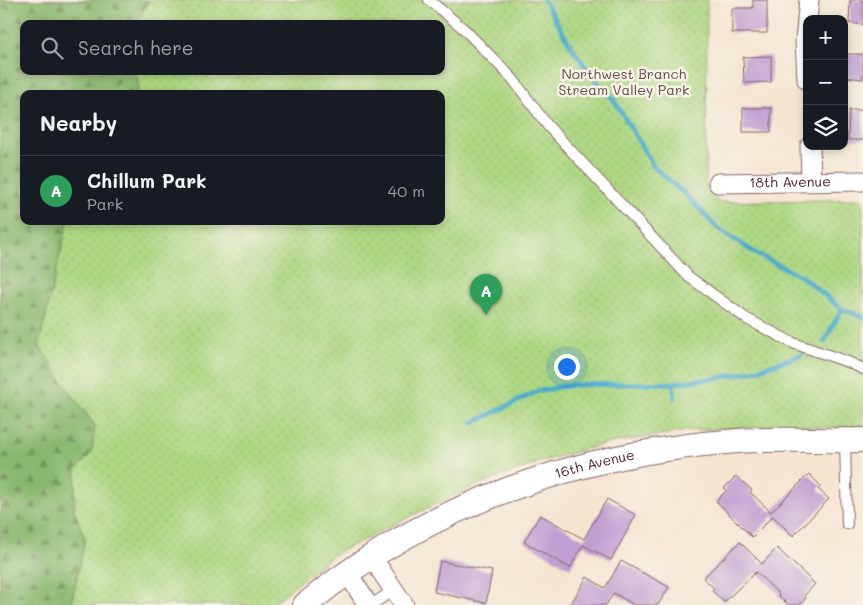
<!DOCTYPE html>
<meta charset="utf-8">
<style>
body{margin:0;font-family:Mali,sans-serif;background:#242831;color:#f1f3f6}
.controls{position:absolute;right:15px;top:15px;display:grid;overflow:hidden;border-radius:10px;box-shadow:0 2px 8px #0003}
.controls button{width:45px;height:45px;display:grid;place-items:center;padding:0;border:0;border-bottom:1px solid #363941;background:#171b24;color:#f1f3f6;font:25px sans-serif}
.you{position:absolute;left:566px;top:366px;width:18px;height:18px;margin:-12px;border:4px solid #fff;border-radius:50%;background:#1a73e8;box-shadow:0 0 0 8px #1a73e833}
.badge{display:grid;place-items:center;width:32px;height:32px;border-radius:50%;background:#d1495b;color:#fff;font-size:16px;font-weight:700}
.pin{position:absolute;translate:-50% -41px;filter:drop-shadow(0 1px 2px #0008)}
.pin::after{content:'';position:absolute;top:26px;width:18px;height:15px;background:inherit;clip-path:polygon(0 0,100% 0,50% 100%)}
.list{margin:0;padding:0;list-style:none}
h2{display:flex;justify-content:space-between;align-items:center;height:65px;margin:0;padding:0 20px;font-size:21px}
h2 small{font-size:16px;font-weight:400;color:#9ea1a6}
.list li{display:grid;grid-template-columns:32px 1fr auto;gap:15px;align-items:center;box-sizing:border-box;height:70px;padding:0 20px;border-top:1px solid #363941}
.list b{display:block;font-size:19px;white-space:nowrap}
.list p{margin:0;font-size:16px;white-space:nowrap;color:#9ea1a6}
.list em{font-size:16px;font-style:normal;color:#9ea1a6}
.icon{flex:none;width:28px;height:28px;fill:none;stroke:currentColor;stroke-width:2;stroke-linecap:round;stroke-linejoin:round}
.map{position:relative;flex:none;width:863px;height:605px;overflow:hidden}
.search{position:absolute;background:#171b24;box-shadow:0 2px 8px #0003;left:20px;top:20px;width:425px;height:55px;display:flex;align-items:center;gap:12px;box-sizing:border-box;padding:0 18px;border-radius:10px;color:#9ea1a6;font-size:19px}
.panel{position:absolute;background:#171b24;box-shadow:0 2px 8px #0003;left:20px;top:90px;width:425px;height:135px;border-radius:10px}
.map>svg:first-child{display:block}
.grass{fill:url(#grass-dots);stroke:#7c7b56;fill-rule:evenodd}
.forest{fill:url(#forest-firs);stroke:#6a6c4e}
.lines{fill:none;stroke-linecap:round;stroke-linejoin:round}
.stream{stroke:#4aabc9;stroke-width:5}
.building{fill:#c19fd2}
.service-casing{stroke:#866465;stroke-width:12}
.minor-casing{stroke:#866465;stroke-width:21}
.tertiary-casing{stroke:#866465;stroke-width:26}
.service{stroke:#fff;stroke-width:10}
.minor{stroke:#fff;stroke-width:19}
.tertiary{stroke:#fff;stroke-width:24}
.labels{text-anchor:middle;stroke-width:5;stroke-linejoin:round;paint-order:stroke}
.park-label{font-size:14px;fill:#634d41;stroke:#f7f3e8}
.street-label{font-size:14px;fill:#4a1f2b;stroke:#f7f3e8}
</style>
<div class="map">
<svg width="863" height="605" viewBox="0 0 863 605">
<defs>
<pattern id="grass-dots" width="8" height="8" patternUnits="userSpaceOnUse" patternTransform="scale(1.25)"><rect width="8" height="8" fill="#add782"/><path d="M2 2h.1M6 6h.1" fill="none" stroke="#96b870" stroke-width="1.8" stroke-linecap="round"/></pattern>
<pattern id="forest-firs" width="22" height="20" patternUnits="userSpaceOnUse" patternTransform="scale(1.25)"><rect width="22" height="20" fill="#8ab870"/><path d="M5 1l3.5 6h-7zM16 11l3.5 6h-7z" fill="#73955c"/></pattern>
</defs>
<rect width="100%" height="100%" fill="#f7f3e8"/>
<filter id="ink" filterUnits="userSpaceOnUse"><feTurbulence type="fractalNoise" baseFrequency=".02" numOctaves="2"/><feDisplacementMap in="SourceGraphic" scale="10" xChannelSelector="R" yChannelSelector="G"/><feConvolveMatrix kernelMatrix="1 2 1 2 8 2 1 2 1" color-interpolation-filters="sRGB"/></filter>
<filter id="wash" filterUnits="userSpaceOnUse"><feTurbulence type="fractalNoise" baseFrequency=".0096" numOctaves="4" result="noise"/><feDisplacementMap in="SourceGraphic" scale="20" xChannelSelector="R" yChannelSelector="G"/><feGaussianBlur stdDeviation="1.12" result="paint"/><feColorMatrix in="noise" values="0 0 0 0 0 0 0 0 0 0 0 0 0 0 0 0 0 1.4 0 .05"/><feComposite in="paint" operator="in"/></filter>
<g filter="url(#wash)">
<rect width="100%" height="100%" fill="#f5e5d0"/>
<!-- grass -->
<path class="grass" d="M0,0H707L706,186L718,202L863,199V427H750L686,431L604,444L540,462L475,486L423,510L333,555L271,605H0ZM24,24H441V71H24ZM24,94H441V221H24Z"/>
<!-- forest -->
<path class="forest" d="M0,0H149L136,24H24V71H136L139,89L136,94H24V221H68L39,345L66,387L95,425L92,452L76,470L74,510L85,539L71,605H0Z"/>
<g class="lines">
<!-- stream -->
<g class="stream">
<path d="M544,0L569,43L591,75L614,100L654,167L688,197L716,227L755,253L802,277L842,309L863,317"/>
<path d="M824,342L842,309"/>
<path d="M673,383L675,398"/>
<path d="M473,423L538,391L572,385L673,383L711,379L750,372L802,355"/>
</g>
</g>
<g id="blocks">
<!-- building -->
<g class="building">
<path d="M753,0H767V33H732V8H753Z"/>
<path d="M850,0H863V25L849,23Z"/>
<path d="M844,54H863V79L844,77Z"/>
<path d="M771,56V82L744,83L743,57Z"/>
<rect x="743" y="108" width="28" height="24"/>
<path d="M849,110H863V140H848Z"/>
<path d="M809,474L821,486L818,489L829,499L793,536L773,516L752,537L716,501L727,490L724,488L736,476L752,490L750,492L771,512Z"/>
<path d="M607,499L636,515L611,560L583,545L570,568L524,542L540,515L584,539Z"/>
<path d="M740,542L762,564L777,548L815,584L804,596L806,598L800,605H788L778,595L779,594L756,572L724,602L712,591L714,588L703,578Z"/>
<path d="M440,561L492,571L486,603L434,592Z"/>
<path d="M621,561L669,587L658,605H634L614,593L606,605H570L587,577L605,588Z"/>
</g>
</g>
</g>
<g filter="url(#ink)">
<use href="#blocks" fill-opacity="0" stroke="#866465" stroke-width="1"/>
<g class="lines">
<defs>
<g id="service">
<path d="M429,0L464,29L512,78L548,126L689,277L747,319L793,343L848,362L863,369"/>
<path d="M845,440L847,524"/>
<path d="M371,605L394,590"/>
</g>
<g id="minor">
<path d="M807,19L809,0"/>
<path d="M807,21L805,40L807,80"/>
<path d="M810,146L811,181"/>
<path id="s1" d="M718,183L863,181"/>
<path d="M371,556L404,605"/>
<path d="M347,572L368,605"/>
</g>
<g id="tertiary">
<path id="s2" d="M305,605C427,504 582,452 738,441C779,438 822,441 863,440"/>
</g>
</defs>
<!-- service casing -->
<use href="#service" class="service-casing"/>
<!-- minor casing -->
<use href="#minor" class="minor-casing"/>
<!-- tertiary casing -->
<use href="#tertiary" class="tertiary-casing"/>
<!-- service -->
<use href="#service" class="service"/>
<!-- minor -->
<use href="#minor" class="minor"/>
<!-- tertiary -->
<use href="#tertiary" class="tertiary"/>
</g>
</g>
<g class="labels">
<!-- park labels -->
<g class="park-label">
<text x="624" y="79">Northwest Branch<tspan x="624" dy="16">Stream Valley Park</tspan></text>
</g>
<!-- street labels -->
<g class="street-label">
<text dy="5" stroke="none"><textPath href="#s1" startOffset="72">18th Avenue</textPath></text>
<text dy="5" stroke="none"><textPath href="#s2" startOffset="325">16th Avenue</textPath></text>
</g>
</g>
</svg>
<div class="controls">
<button>+</button>
<button>−</button>
<button><svg class="icon" aria-label="layers" viewBox="0 0 24 24"><path d="M12 4l9 5-9 5-9-5zM3 14l9 5 9-5"/></svg></button>
</div>
<div class="you"></div>
<div class="pin badge" style="left:486px;top:315px;background:#2e9e5b">A</div>
<div class="search"><svg class="icon" aria-label="search" viewBox="0 0 24 24"><circle cx="10" cy="10" r="6"/><path d="M15 15l6 6"/></svg>Search here</div>
<section class="panel">
<h2>Nearby<small></small></h2>
<ul class="list">
<li><span class="badge" style="background:#2e9e5b">A</span><div><b>Chillum Park</b><p>Park</p></div><em>40 m</em></li>
</ul>
</section>
</div>
